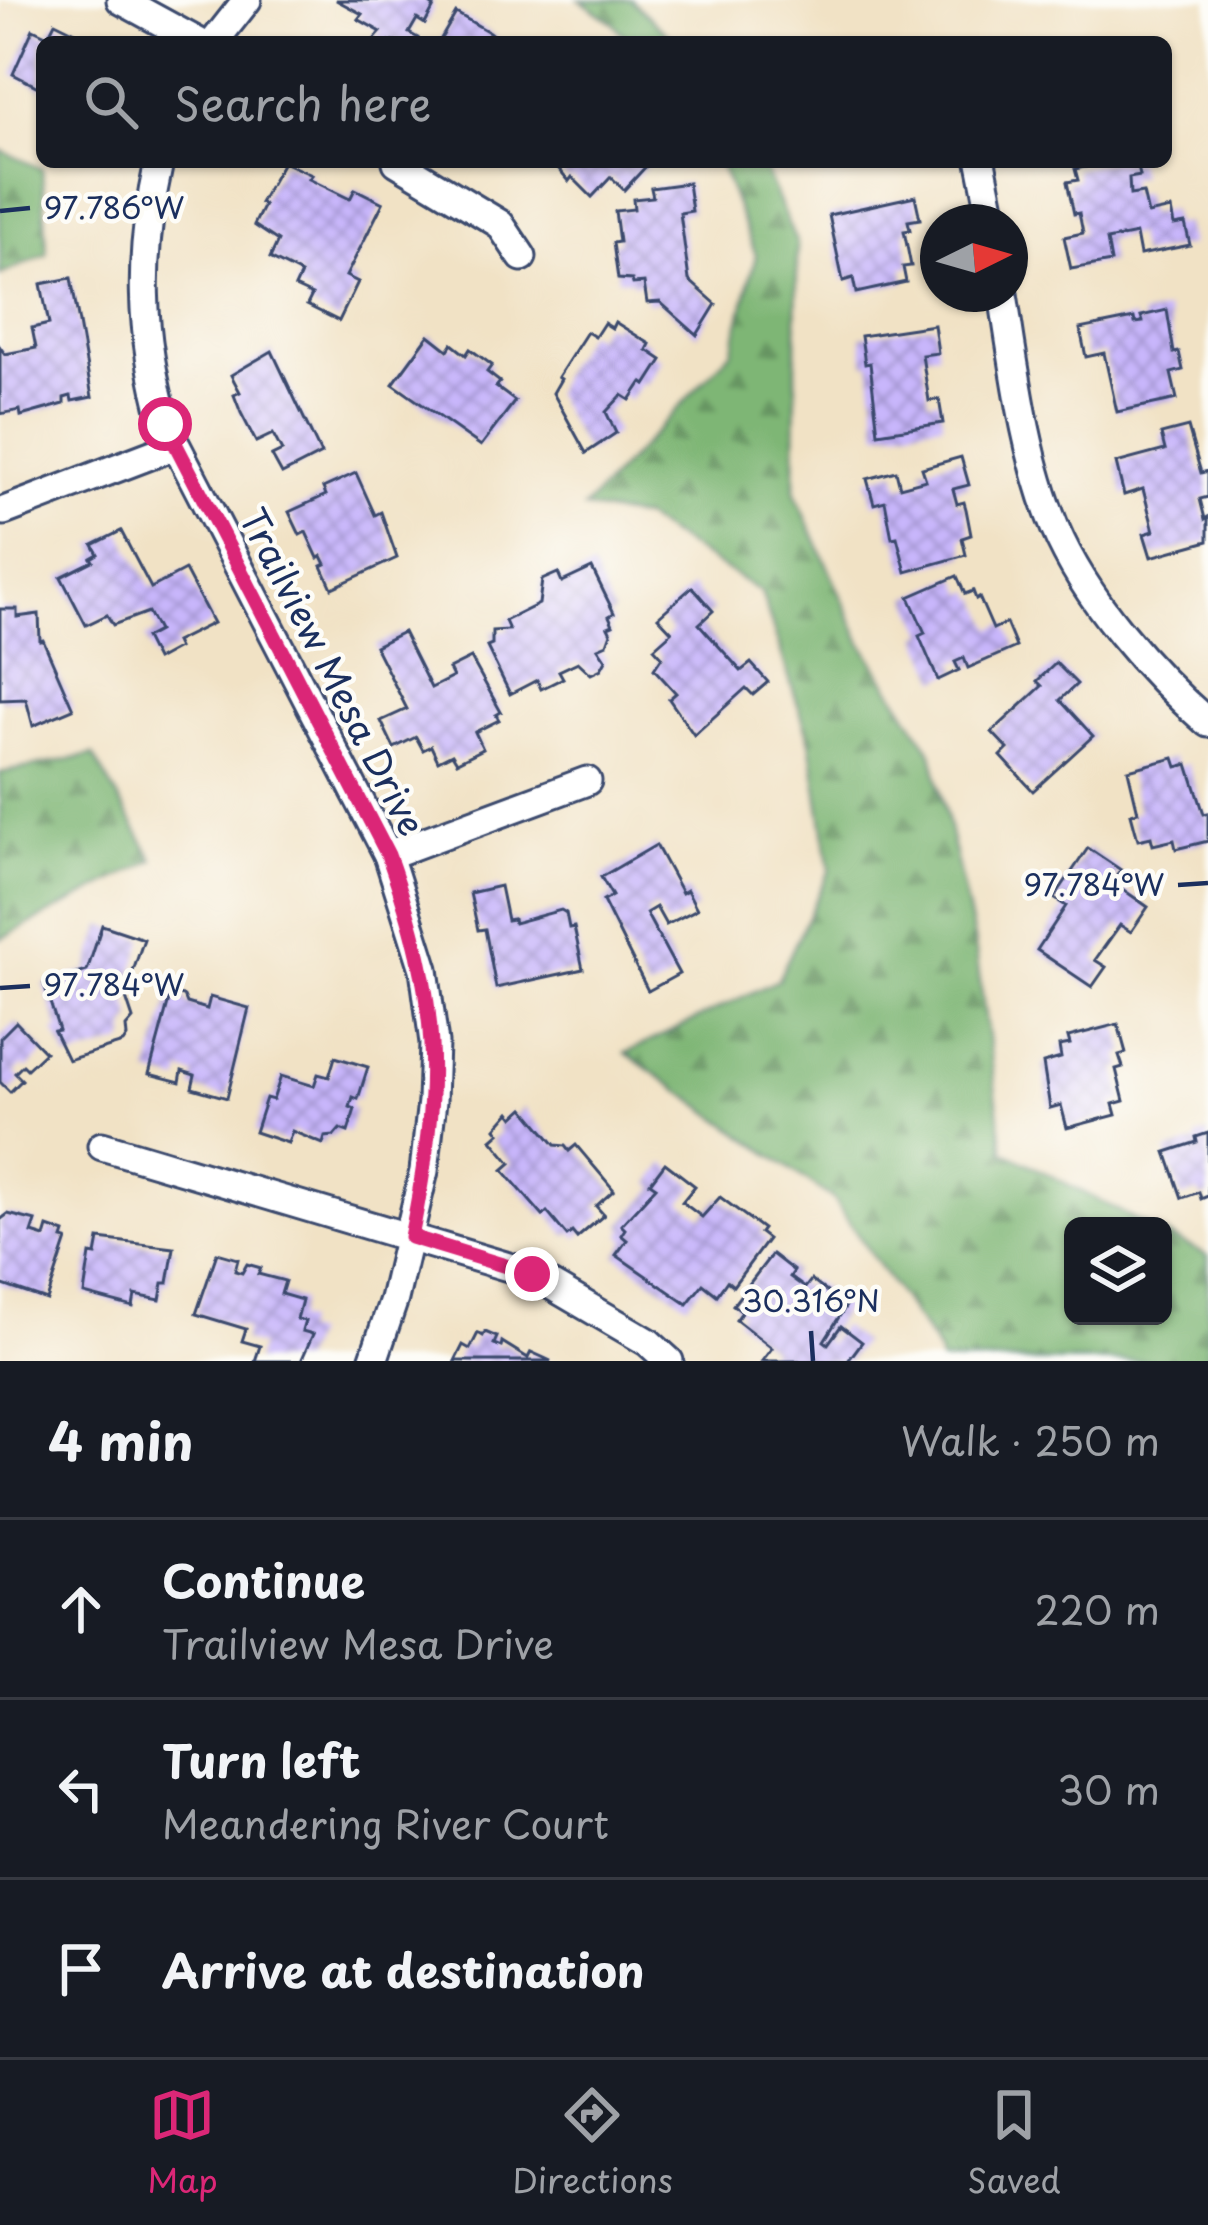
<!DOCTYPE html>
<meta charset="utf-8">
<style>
body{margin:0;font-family:"Playpen Sans",sans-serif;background:#242831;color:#f1f3f6}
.controls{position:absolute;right:36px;bottom:36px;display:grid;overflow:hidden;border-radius:18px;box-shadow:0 3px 9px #0004}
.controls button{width:108px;height:108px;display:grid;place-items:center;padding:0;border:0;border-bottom:3px solid #363941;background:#171b24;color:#f1f3f6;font:60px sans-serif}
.compass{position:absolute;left:920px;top:204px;width:108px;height:108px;border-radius:50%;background:#171b24;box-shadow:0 3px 9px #0004;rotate:85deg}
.stop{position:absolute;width:36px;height:36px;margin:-27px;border:9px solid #db2777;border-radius:50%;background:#fff}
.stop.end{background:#db2777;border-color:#fff;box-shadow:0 3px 12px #0008}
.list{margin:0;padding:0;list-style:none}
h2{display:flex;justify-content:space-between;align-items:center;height:156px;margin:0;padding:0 48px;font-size:51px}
h2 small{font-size:39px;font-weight:400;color:#9ea1a6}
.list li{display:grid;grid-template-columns:78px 1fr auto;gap:36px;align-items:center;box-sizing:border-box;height:180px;padding:0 48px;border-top:3px solid #363941}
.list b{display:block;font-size:45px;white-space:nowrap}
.list p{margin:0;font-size:39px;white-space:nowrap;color:#9ea1a6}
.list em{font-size:39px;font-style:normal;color:#9ea1a6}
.icon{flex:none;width:66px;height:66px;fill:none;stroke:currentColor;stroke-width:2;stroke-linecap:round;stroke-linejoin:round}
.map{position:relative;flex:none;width:1208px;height:1361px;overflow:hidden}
.search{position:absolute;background:#171b24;box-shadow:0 3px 9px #0004;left:36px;right:36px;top:36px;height:132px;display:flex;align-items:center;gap:30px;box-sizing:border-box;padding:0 42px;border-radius:18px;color:#9ea1a6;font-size:45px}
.sheet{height:696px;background:#171b24}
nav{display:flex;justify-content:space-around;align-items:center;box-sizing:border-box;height:168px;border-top:3px solid #363941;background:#171b24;font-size:33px;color:#9ea1a6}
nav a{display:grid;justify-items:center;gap:6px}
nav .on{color:#db2777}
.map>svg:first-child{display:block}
.forest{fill:url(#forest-firs);stroke:#4c7269;stroke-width:3}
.building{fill:url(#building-cross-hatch)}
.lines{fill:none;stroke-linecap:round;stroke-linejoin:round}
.minor-casing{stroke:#3b4a6d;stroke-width:33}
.minor{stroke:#fff;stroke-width:27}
.route{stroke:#db2777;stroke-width:15}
.ticks{fill:none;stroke:#1b2f5e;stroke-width:4.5}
.labels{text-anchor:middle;stroke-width:9;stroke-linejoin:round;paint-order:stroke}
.street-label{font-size:36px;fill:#1b2f5e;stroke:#fdfcf7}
.ticks-label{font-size:30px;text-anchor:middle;fill:#1b2f5e;stroke:#fdfcf7;stroke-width:9;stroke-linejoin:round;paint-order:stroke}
</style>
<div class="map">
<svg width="1208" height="1361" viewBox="0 0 1208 1361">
<defs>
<pattern id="forest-firs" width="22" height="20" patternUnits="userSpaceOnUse" patternTransform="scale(3)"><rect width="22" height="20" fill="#7eb674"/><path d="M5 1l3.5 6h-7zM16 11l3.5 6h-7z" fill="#669462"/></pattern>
<pattern id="building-cross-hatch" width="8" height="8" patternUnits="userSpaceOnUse" patternTransform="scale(3)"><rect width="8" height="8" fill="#c8b6fb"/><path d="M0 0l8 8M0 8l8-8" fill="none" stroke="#a294ce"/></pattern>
</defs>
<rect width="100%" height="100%" fill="#fdfcf7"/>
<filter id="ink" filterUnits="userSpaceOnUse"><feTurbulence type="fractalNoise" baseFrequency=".00833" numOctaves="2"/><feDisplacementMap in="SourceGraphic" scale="24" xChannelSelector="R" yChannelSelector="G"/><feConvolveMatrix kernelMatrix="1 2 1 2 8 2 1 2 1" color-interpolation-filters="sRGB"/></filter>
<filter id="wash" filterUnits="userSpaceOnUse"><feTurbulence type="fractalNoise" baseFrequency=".004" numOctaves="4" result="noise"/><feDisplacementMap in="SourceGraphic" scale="48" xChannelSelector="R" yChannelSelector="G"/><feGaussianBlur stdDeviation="2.7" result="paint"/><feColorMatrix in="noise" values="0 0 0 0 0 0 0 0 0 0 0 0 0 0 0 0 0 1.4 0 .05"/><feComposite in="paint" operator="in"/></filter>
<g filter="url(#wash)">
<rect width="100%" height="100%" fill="#f1e2c5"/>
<!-- forest -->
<g class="forest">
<path d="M580,0H631L676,42H630L612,22Z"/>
<path d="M0,150L42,169L47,254L0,275Z"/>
<path d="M719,162H761L797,244L795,493L862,643L932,753L974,938L1004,1151L1148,1226H1073V1316H1163V1233L1208,1256V1361H940L937,1349L832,1198L626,1053L778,980L830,870L810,741L761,592L643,518L584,508L732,351L756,255Z"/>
<path d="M93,755L154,860L0,939V773Z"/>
</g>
<g id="blocks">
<!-- building -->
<g class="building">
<path d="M336,0H434L431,5L434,7L425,24L417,19L409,33L418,38L416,42H372L381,32L358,19L362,14Z"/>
<path d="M456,13L489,32L501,42H439Z"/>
<path d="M55,22L96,42H42V89L13,74L33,29L48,36Z"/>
<path d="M283,162L312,175L309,179L350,199L355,189L383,203L346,276L358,282L339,321L307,305L312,295L295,287L301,274L270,258L278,241L254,225L264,205L260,203Z"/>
<path d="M553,162H650L624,190L611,177L592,197L572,177L569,181Z"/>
<path d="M1109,162H1137L1140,176L1129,178L1130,195L1143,193L1148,214L1171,209L1174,225L1185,223L1190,245L1140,255L1136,234L1107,240L1111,262L1071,269L1064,237L1083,233L1079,213L1074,214L1067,182L1078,180L1075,169Z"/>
<path d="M688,183L692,211L680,213L689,280L716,304L697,335L660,302L647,303L644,283L633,284L632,280L618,279L613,243L619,242L615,211L634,209L633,199L653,197L651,188Z"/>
<path d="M915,196L920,219L908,221L910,230L904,231L911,266L903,267L906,282L856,293L853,278L843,281L829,215Z"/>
<path d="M71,278L92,397L72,401L71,396L64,398V404L21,416L20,410L0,414V347L5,354L36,348L32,328L49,324L41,284Z"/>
<path d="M1167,310L1174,353L1179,352L1183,370L1171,373L1177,399L1117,412L1104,353L1086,357L1080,329L1134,318L1135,323L1143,322L1141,316Z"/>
<path d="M615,322L650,344L647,350L662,360L646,385L642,382L630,400L622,395L606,412L616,433L586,453L553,393L561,379L558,377L587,332L595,337L604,323L612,328Z"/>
<path d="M934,325L938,353L922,355L929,401L939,399L943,423L878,433L870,363L865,364L861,336Z"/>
<path d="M429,335L448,350L452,344L466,355L470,349L492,365L487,372L500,382L496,387L515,401L481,446L393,384Z"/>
<path d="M272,351L321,454L282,474L272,456L282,451L273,434L256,442L241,413L234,395L240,392L231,375Z"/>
<path d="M1188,427L1201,473L1208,471V497L1200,499L1205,519L1208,517V541L1151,557L1144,534L1154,531L1143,489L1124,495L1116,463L1165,450L1161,434Z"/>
<path d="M961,457L969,485L953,489L957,504L964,502L966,509L971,535L962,538L966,555L906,572L897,537L892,538L885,501L874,504L867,479L896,471L900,487L926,480L922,468Z"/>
<path d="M356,473L375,515L381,512L397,558L332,588L322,566L326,564L322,556L318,558L306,532L300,535L289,512L326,495L323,488Z"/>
<path d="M121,531L151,588L185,570L213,623L175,642L178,648L156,660L145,638L158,631L148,612L113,625L107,615L86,625L61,577L93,561L91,558L98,554L93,545Z"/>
<path d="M592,568L614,613L609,616L613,625L608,627L611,633L607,644L598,648L606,660L601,669L591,674L578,662L559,671L563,678L541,689L537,680L510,694L487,647L492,645V631L509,630L505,621L539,604L542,580L558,573L562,582Z"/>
<path d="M957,576L965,594L973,591L976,599L979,597L993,629L1006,623L1016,647L968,668L964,658L955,662L959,670L938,680L919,636L925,633L909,597Z"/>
<path d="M692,587L713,611L699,624L741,671L751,663L768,682L753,695L746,688L694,735L669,699L676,693L654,669L662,657L654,648L672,632L658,617Z"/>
<path d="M0,609H17V617L39,614L40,641L43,640L73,709L33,726L26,699L0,700Z"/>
<path d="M403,632L431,688L453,677L449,669L471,658L501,712L496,715L499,720L475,732L483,749L457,762L452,754L438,761L431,746L423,750L416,737L394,748L381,721L407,709L375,646Z"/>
<path d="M1056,663L1077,684L1060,700L1093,736L1033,791L1001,756L1008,749L992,732L1042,686L1037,681Z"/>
<path d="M1174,758L1177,767L1188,764L1204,814L1208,813V841L1176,849L1174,840L1153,845L1151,837L1138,840L1131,814L1138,812L1128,770Z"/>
<path d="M656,845L682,893L687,890L697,909L666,925L656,907L646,913L679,974L648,991L603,901L612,896L601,877Z"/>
<path d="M1088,848L1121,870L1112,882L1148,907L1131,932L1120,925L1095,960L1106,967L1092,987L1037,950L1066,906L1054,898Z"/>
<path d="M500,886L507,920L513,919L514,923L561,910L566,913L569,928L574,927L583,969L496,988L485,929L478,930L470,893Z"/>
<path d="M102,925L144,939L125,995L133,1019L126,1027L127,1037L123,1043L68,1060L54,1031L59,1030L44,984L87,971Z"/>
<path d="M177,995L184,996L187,1003L207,1009L210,997L249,1008L227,1098L192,1088L195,1075L182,1071L180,1082L149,1074L169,1000Z"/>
<path d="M16,1022L45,1052L27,1069L23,1065L15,1073L22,1080L10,1092L0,1082V1038Z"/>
<path d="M1118,1024L1126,1053L1119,1055L1123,1067L1116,1069L1124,1101L1113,1104L1116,1115L1067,1128L1061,1105L1050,1108L1043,1063L1061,1058L1059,1046L1070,1044L1068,1037Z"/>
<path d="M335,1057L368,1067L358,1099L353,1097L350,1107L355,1109L348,1132L340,1129L334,1136L325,1137L323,1144L292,1131L288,1143L255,1132L266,1098L273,1100L281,1076L314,1086L318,1074L329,1077Z"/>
<path d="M524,1108L555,1145L565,1146L569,1151L576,1145L614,1190L596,1206L604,1215L577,1238L572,1232L567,1236L547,1212L543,1216L503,1170L511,1163L492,1140L500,1133L496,1128L510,1112L514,1117Z"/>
<path d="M1208,1133V1196L1201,1199L1199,1192L1182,1198L1166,1152L1197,1142L1196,1137Z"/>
<path d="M665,1163L695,1186L682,1202L702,1217L720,1197L763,1229L760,1233L768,1239L733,1286L727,1281L717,1295L703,1284L687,1304L616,1255L627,1240L621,1235L625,1229L621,1225L656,1187L650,1183Z"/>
<path d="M8,1214L36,1221L32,1233L45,1237L48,1227L65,1233L63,1239L67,1240L47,1300L0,1284V1220Z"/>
<path d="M99,1239L174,1248L168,1283H163L160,1300L135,1295L133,1307L84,1294L90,1254L96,1255Z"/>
<path d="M217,1253L238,1259L235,1271L242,1273L247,1264L261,1268L258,1274L285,1281L281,1294L302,1300L297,1319L305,1321L302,1331L313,1334L301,1361H255L260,1346L242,1341L246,1329L196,1314Z"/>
<path d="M772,1254L794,1271L790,1277L805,1288L811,1280L846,1306L824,1341L828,1344L841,1326L862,1342L848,1361H762L772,1348L736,1320L742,1312L733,1305Z"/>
<path d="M485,1332L497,1337L494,1344L501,1347L502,1342L528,1358L531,1352L551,1361H455L463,1345L470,1349L478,1333L483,1336Z"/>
</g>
</g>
</g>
<g filter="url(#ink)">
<use href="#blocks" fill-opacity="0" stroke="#3b4a6d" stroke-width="3"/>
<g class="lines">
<defs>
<g id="minor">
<path d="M121,0L198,42"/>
<path d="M214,42L247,0"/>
<path d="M159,162C138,256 139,331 165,424L388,855L424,969L434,1043L432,1101L424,1171L394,1299L373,1361"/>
<path d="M397,162L500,224L522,257"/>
<path d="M981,162L993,222"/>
<path d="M1003,294C1015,371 1025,456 1055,528C1085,599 1150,673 1208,723"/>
<path d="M4,511L174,446"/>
<path d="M388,855L587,781"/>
<path d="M102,1146L532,1274L648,1342L669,1361"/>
</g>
</defs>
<!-- minor casing -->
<use href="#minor" class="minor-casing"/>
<!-- minor -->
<use href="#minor" class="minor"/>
</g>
</g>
<g class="lines" filter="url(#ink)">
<!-- route -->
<path class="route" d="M165,424L388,855C441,1002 442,1085 411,1237L532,1274"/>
</g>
<!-- ticks -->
<path class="ticks" d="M0,211L30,208M1178,885L1208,883M0,988L30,986M811,1331L813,1361"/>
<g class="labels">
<!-- street labels -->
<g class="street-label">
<text transform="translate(332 672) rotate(63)" y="13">Trailview Mesa Drive</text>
</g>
</g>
<g class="ticks-label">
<text x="114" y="219">97.786°W</text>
<text x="1094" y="896">97.784°W</text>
<text x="114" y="996">97.784°W</text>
<text x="811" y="1312">30.316°N</text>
</g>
</svg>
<div class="controls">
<button><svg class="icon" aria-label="layers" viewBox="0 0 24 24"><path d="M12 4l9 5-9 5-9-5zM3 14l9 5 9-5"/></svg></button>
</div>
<svg class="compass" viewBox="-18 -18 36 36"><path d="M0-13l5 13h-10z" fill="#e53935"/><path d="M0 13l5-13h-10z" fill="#9ea1a6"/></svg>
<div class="stop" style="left:165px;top:424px"></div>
<div class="stop end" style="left:532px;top:1274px"></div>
<div class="search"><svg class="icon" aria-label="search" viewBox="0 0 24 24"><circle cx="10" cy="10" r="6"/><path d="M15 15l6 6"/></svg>Search here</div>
</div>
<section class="sheet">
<h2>4 min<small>Walk · 250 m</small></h2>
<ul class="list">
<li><svg class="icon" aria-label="ahead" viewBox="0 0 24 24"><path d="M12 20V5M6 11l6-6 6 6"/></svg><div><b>Continue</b><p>Trailview Mesa Drive</p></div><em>220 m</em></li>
<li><svg class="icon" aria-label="left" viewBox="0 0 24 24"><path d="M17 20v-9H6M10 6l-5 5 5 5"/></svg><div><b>Turn left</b><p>Meandering River Court</p></div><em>30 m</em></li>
<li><svg class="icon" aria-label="arrive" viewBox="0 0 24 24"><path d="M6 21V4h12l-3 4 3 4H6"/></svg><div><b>Arrive at destination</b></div></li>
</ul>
</section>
<nav>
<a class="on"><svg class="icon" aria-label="map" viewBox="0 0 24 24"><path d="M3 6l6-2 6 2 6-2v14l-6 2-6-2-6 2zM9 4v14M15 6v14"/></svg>Map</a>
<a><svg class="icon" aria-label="directions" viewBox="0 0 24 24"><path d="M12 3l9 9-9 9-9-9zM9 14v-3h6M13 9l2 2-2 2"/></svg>Directions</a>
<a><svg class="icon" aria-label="saved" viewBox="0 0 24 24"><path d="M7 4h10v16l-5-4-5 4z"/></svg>Saved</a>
</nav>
